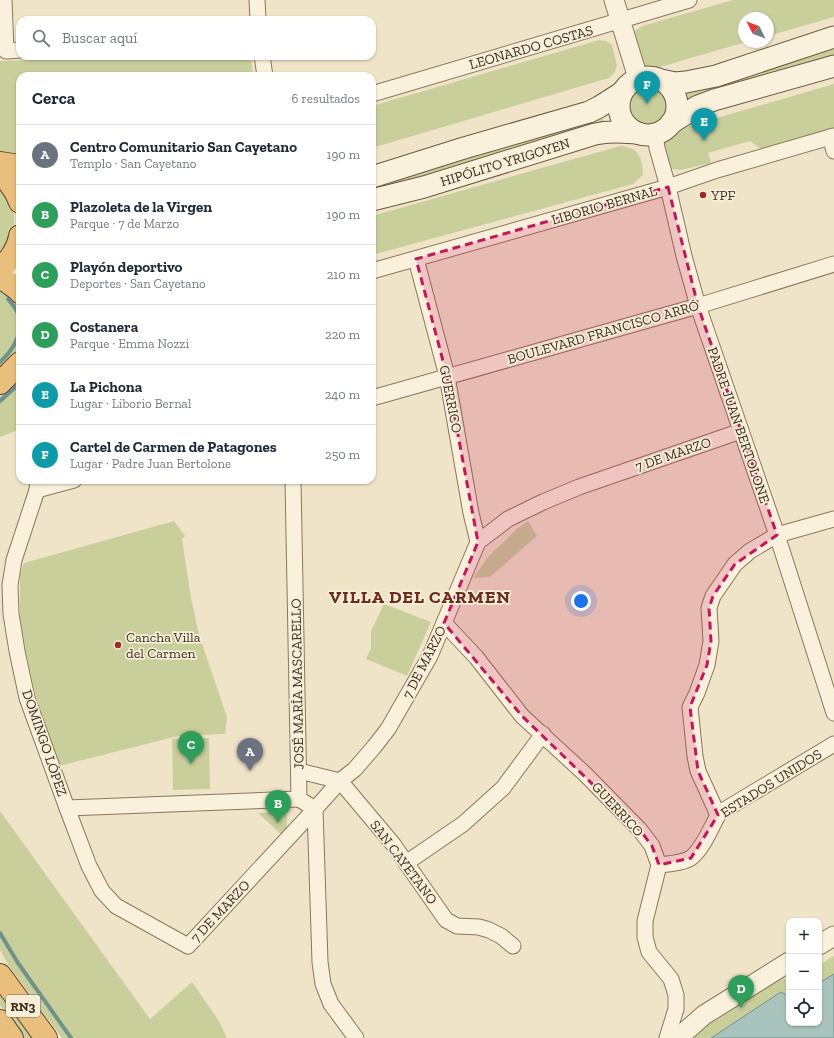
<!DOCTYPE html>
<html lang="es">
<meta charset="utf-8">
<style>
body{margin:0;font-family:"Zilla Slab",serif;background:#f2f2f3;color:#1f2937}
.controls{position:absolute;right:12px;bottom:12px;display:grid;overflow:hidden;border-radius:8px;box-shadow:0 1px 3px #0004}
.controls button{width:36px;height:36px;display:grid;place-items:center;padding:0;border:0;border-bottom:1px solid #e0e1e3;background:#fff;color:#1f2937;font:20px sans-serif}
.compass{position:absolute;left:738px;top:12px;width:36px;height:36px;border-radius:50%;background:#fff;box-shadow:0 1px 3px #0004;rotate:312deg}
.you{position:absolute;left:581px;top:601px;width:14px;height:14px;margin:-10px;border:3px solid #fff;border-radius:50%;background:#1a73e8;box-shadow:0 0 0 6px #1a73e833}
.badge{display:grid;place-items:center;width:26px;height:26px;border-radius:50%;background:#0b8043;color:#fff;font-size:13px;font-weight:700}
.pin{position:absolute;translate:-50% -33px;filter:drop-shadow(0 1px 2px #0008)}
.pin::after{content:'';position:absolute;top:21px;width:14px;height:12px;background:inherit;clip-path:polygon(0 0,100% 0,50% 100%)}
.list{margin:0;padding:0;list-style:none}
h2{display:flex;justify-content:space-between;align-items:center;height:52px;margin:0;padding:0 16px;font-size:17px}
h2 small{font-size:13px;font-weight:400;color:#747a83}
.list li{display:grid;grid-template-columns:26px 1fr auto;gap:12px;align-items:center;box-sizing:border-box;height:60px;padding:0 16px;border-top:1px solid #e0e1e3}
.list b{display:block;font-size:15px;white-space:nowrap}
.list p{margin:0;font-size:13px;white-space:nowrap;color:#747a83}
.list em{font-size:13px;font-style:normal;color:#747a83}
.icon{flex:none;width:22px;height:22px;fill:none;stroke:currentColor;stroke-width:2;stroke-linecap:round;stroke-linejoin:round}
.map{position:relative;flex:none;width:834px;height:1038px;overflow:hidden}
.search{position:absolute;background:#fff;box-shadow:0 1px 3px #0004;left:16px;top:16px;width:360px;height:44px;display:flex;align-items:center;gap:10px;box-sizing:border-box;padding:0 14px;border-radius:12px;color:#747a83;font-size:15px}
.panel{position:absolute;background:#fff;box-shadow:0 1px 3px #0004;left:16px;top:72px;width:360px;height:412px;border-radius:12px}
.map>svg:first-child{display:block}
.green{fill:#c9cf9b}
.water{fill:#a9c4bc;stroke:#6f938a}
.lines{fill:none;stroke-linecap:round;stroke-linejoin:round}
.stream{stroke:#6f938a;stroke-width:4}
.minor-casing{stroke:#8d765c;stroke-width:17}
.tertiary-casing{stroke:#8d765c;stroke-width:21}
.secondary-casing{stroke:#6f573f;stroke-width:23}
.trunk-casing{stroke:#5b4430;stroke-width:24}
.minor{stroke:#faf1dc;stroke-width:15}
.tertiary{stroke:#faf1dc;stroke-width:19}
.secondary{stroke:#faf1dc;stroke-width:21}
.trunk{stroke:#eabe7c;stroke-width:22}
.marked{fill:#c2185b;fill-opacity:0.2;stroke:#c2185b;stroke-width:3;stroke-dasharray:8 5;stroke-linejoin:round}
.poi-dot{fill:#9e2a2b;stroke:#f7eed8;stroke-width:1.5}
.labels{text-anchor:middle;stroke-width:3.5;stroke-linejoin:round;paint-order:stroke}
.shield{fill:#f7eed8;stroke:#756857;stroke-width:1}
.shield-label{font-size:13px;font-weight:bold;fill:#3d2e20}
.street-label{font-size:14px;fill:#3d2e20;stroke:#f7eed8}
.poi-label{font-size:14px;fill:#3d2e20;stroke:#f7eed8;text-anchor:start}
.district-label{font-size:18px;font-weight:bold;letter-spacing:1px;fill:#6b2e1e;stroke:#f7eed8}
</style>
<div class="map">
<svg width="834" height="1038" viewBox="0 0 834 1038">
<rect width="100%" height="100%" fill="#f0e4c8"/>
<!-- green -->
<g class="green">
<path d="M733,0H834V17L768,36V18H744V42H746L660,67H650L643,65L630,35L636,30L642,26Z"/>
<path d="M599,40L606,41L612,45L617,65L615,72L609,78L372,148V106Z"/>
<path d="M834,47V57L685,100L683,91Z"/>
<path d="M121,56H251L253,76H20V157L0,153V61Z"/>
<path d="M834,84V128L761,149L750,141L708,153L711,163L681,170L673,169L666,164L661,142L669,132Z"/>
<circle cx="648" cy="105" r="20"/>
<path d="M601,113L604,124L372,192V180Z"/>
<path d="M620,146C623,146 627,147 630,148C641,151 643,166 643,175L633,184L372,255V216Z"/>
<path d="M0,184C4,191 11,202 13,210C18,227 8,241 0,255Z"/>
<path d="M0,285L20,300V352L0,373Z"/>
<path d="M20,375V429L0,437V394Z"/>
<path d="M174,521L185,536L182,539L191,598L199,635L227,717L225,734L178,736L59,766L35,693L20,623V575L24,563Z"/>
<path d="M528,521L537,536L490,577L473,578L488,557L517,529Z"/>
<path d="M384,604L431,622L407,676L366,659L371,648V631Z"/>
<path d="M209,738L210,789L173,790L172,739Z"/>
<path d="M0,811L150,1019L192,982L219,1021L227,1038H62L9,966L0,950Z"/>
<path d="M284,812L287,815V830L283,836L258,813Z"/>
<path d="M834,956V974L819,983V965Z"/>
<path d="M776,977L789,980V997L781,992L711,1038H687Z"/>
<path d="M0,988L35,1038H24L0,1005Z"/>
</g>
<!-- water -->
<path class="water" d="M834,974V1038H711L781,992L789,997V1023H819V983Z"/>
<g class="lines">
<!-- stream -->
<g class="stream">
<path d="M8,299C13,305 19,311 20,320"/>
<path d="M0,362C10,353 18,342 20,328"/>
<path d="M0,401L20,383"/>
<path d="M0,933L18,963L71,1038"/>
</g>
<defs>
<g id="minor">
<path d="M4,0L6,51L20,50"/>
<path d="M257,0L258,20"/>
<path d="M262,56L265,76"/>
<path d="M372,94L689,0"/>
<path d="M655,134L657,148L668,187L684,256L698,306L777,535L834,713"/>
<path d="M830,137L834,151"/>
<path d="M416,259L447,376L471,513L478,542"/>
<path d="M372,271L668,187L717,170L834,136"/>
<path d="M372,398L698,306L834,264"/>
<path d="M38,480L37,490L14,560L10,585L11,614L17,651L27,698L67,808L89,866L102,891L116,906L188,946L315,809L340,781L355,769L374,747L388,729L430,656L478,542L508,519L543,502L579,487L741,431"/>
<path d="M293,480L299,799L315,809L320,962L323,984L331,1004L356,1038"/>
<path d="M37,490L74,480"/>
<path d="M444,623L476,657L522,716L585,774L640,830L652,846L659,865L645,921V937L649,952L671,979L676,995V1009L667,1038"/>
<path d="M299,771L340,781L393,844L446,920L457,926L479,927L489,930L501,936L513,946"/>
<path d="M67,808L299,799"/>
<path d="M718,815L698,771L695,756L690,707L697,693L707,665L711,641L709,608L713,596L735,564L750,551L777,535L834,519"/>
<path d="M406,863L463,824L503,788L543,734"/>
<path d="M659,865C667,864 685,863 692,857C703,848 711,828 718,815L721,812L834,744"/>
</g>
<g id="tertiary">
<path d="M614,0L638,78"/>
<path d="M819,945L834,936"/>
<path d="M678,1038L704,1015L789,962"/>
</g>
<g id="secondary">
<circle cx="648" cy="106" r="29"/>
<path d="M661,80L675,83L686,82L716,76L834,37"/>
<path d="M671,123L698,106L714,100L834,66"/>
<path d="M372,177L464,148L589,112L599,107L621,93"/>
<path d="M372,200L424,187L595,134C611,131 621,132 638,133"/>
<path d="M0,274L20,271"/>
</g>
<g id="trunk">
<path d="M0,163L20,166"/>
<path d="M0,173C9,181 16,191 20,202"/>
<path d="M0,270C9,260 18,250 20,236"/>
<path d="M0,277L16,288L20,292"/>
<path d="M0,383L20,363"/>
<path d="M0,975L46,1038"/>
<path d="M0,1021L12,1038"/>
</g>
</defs>
<!-- minor casing -->
<use href="#minor" class="minor-casing"/>
<!-- tertiary casing -->
<use href="#tertiary" class="tertiary-casing"/>
<!-- secondary casing -->
<use href="#secondary" class="secondary-casing"/>
<!-- trunk casing -->
<use href="#trunk" class="trunk-casing"/>
<!-- minor -->
<use href="#minor" class="minor"/>
<!-- tertiary -->
<use href="#tertiary" class="tertiary"/>
<!-- secondary -->
<use href="#secondary" class="secondary"/>
<!-- trunk -->
<use href="#trunk" class="trunk"/>
</g>
<!-- marked area -->
<path class="marked" d="M668,187L698,306L777,535L735,564L713,596L709,608L711,641L707,665L690,707L698,771L718,815L691,858L659,865L652,846L640,830L522,716L444,623L478,542L447,376L416,259Z"/>
<!-- markers -->
<g class="poi-dot">
<circle cx="703" cy="195" r="4"/>
<circle cx="118" cy="645" r="4"/>
</g>
<g class="labels">
<!-- shield labels -->
<rect class="shield" x="6" y="995" width="34" height="22" rx="3"/>
<g class="shield-label">
<text x="23" y="1011">RN3</text>
</g>
<!-- street labels -->
<g class="street-label">
<text transform="translate(531 47) rotate(-16)" y="5">LEONARDO COSTAS</text>
<text transform="translate(505 162) rotate(-17)" y="5">HIPÓLITO YRIGOYEN</text>
<text transform="translate(604 205) rotate(-16)" y="5">LIBORIO BERNAL</text>
<text transform="translate(603 332) rotate(-16)" y="5">BOULEVARD FRANCISCO ARRÓ</text>
<text transform="translate(451 399) rotate(79)" y="5">GUERRICO</text>
<text transform="translate(739 425) rotate(71)" y="5">PADRE JUAN BERTOLONE</text>
<text transform="translate(673 454) rotate(-19)" y="5">7 DE MARZO</text>
<text transform="translate(424 662) rotate(-63)" y="5">7 DE MARZO</text>
<text transform="translate(297 684) rotate(-91)" y="5">JOSÉ MARÍA MASCARELLO</text>
<text transform="translate(45 743) rotate(71)" y="5">DOMINGO LÓPEZ</text>
<text transform="translate(771 783) rotate(-32)" y="5">ESTADOS UNIDOS</text>
<text transform="translate(618 809) rotate(47)" y="5">GUERRICO</text>
<text transform="translate(404 862) rotate(53)" y="5">SAN CAYETANO</text>
<text transform="translate(220 911) rotate(-47)" y="5">7 DE MARZO</text>
</g>
<!-- poi labels -->
<g class="poi-label">
<text x="711" y="200">YPF</text>
<text x="126" y="642">Cancha Villa<tspan x="126" dy="16">del Carmen</tspan></text>
</g>
<!-- district labels -->
<g class="district-label">
<text x="420" y="603">VILLA DEL CARMEN</text>
</g>
</g>
</svg>
<div class="controls">
<button>+</button>
<button>−</button>
<button><svg class="icon" aria-label="locate" viewBox="0 0 24 24"><circle cx="12" cy="12" r="6"/><path d="M12 2v4M12 18v4M2 12h4M18 12h4"/></svg></button>
</div>
<svg class="compass" viewBox="-18 -18 36 36"><path d="M0-13l5 13h-10z" fill="#e53935"/><path d="M0 13l5-13h-10z" fill="#747a83"/></svg>
<div class="you"></div>
<div class="pin badge" style="left:250px;top:771px;background:#6b7280">A</div>
<div class="pin badge" style="left:278px;top:823px;background:#2e9e5b">B</div>
<div class="pin badge" style="left:191px;top:764px;background:#2e9e5b">C</div>
<div class="pin badge" style="left:741px;top:1008px;background:#2e9e5b">D</div>
<div class="pin badge" style="left:704px;top:141px;background:#0f9aa8">E</div>
<div class="pin badge" style="left:647px;top:104px;background:#0f9aa8">F</div>
<div class="search"><svg class="icon" aria-label="search" viewBox="0 0 24 24"><circle cx="10" cy="10" r="6"/><path d="M15 15l6 6"/></svg>Buscar aquí</div>
<section class="panel">
<h2>Cerca<small>6 resultados</small></h2>
<ul class="list">
<li><span class="badge" style="background:#6b7280">A</span><div><b>Centro Comunitario San Cayetano</b><p>Templo · San Cayetano</p></div><em>190 m</em></li>
<li><span class="badge" style="background:#2e9e5b">B</span><div><b>Plazoleta de la Virgen</b><p>Parque · 7 de Marzo</p></div><em>190 m</em></li>
<li><span class="badge" style="background:#2e9e5b">C</span><div><b>Playón deportivo</b><p>Deportes · San Cayetano</p></div><em>210 m</em></li>
<li><span class="badge" style="background:#2e9e5b">D</span><div><b>Costanera</b><p>Parque · Emma Nozzi</p></div><em>220 m</em></li>
<li><span class="badge" style="background:#0f9aa8">E</span><div><b>La Pichona</b><p>Lugar · Liborio Bernal</p></div><em>240 m</em></li>
<li><span class="badge" style="background:#0f9aa8">F</span><div><b>Cartel de Carmen de Patagones</b><p>Lugar · Padre Juan Bertolone</p></div><em>250 m</em></li>
</ul>
</section>
</div>
